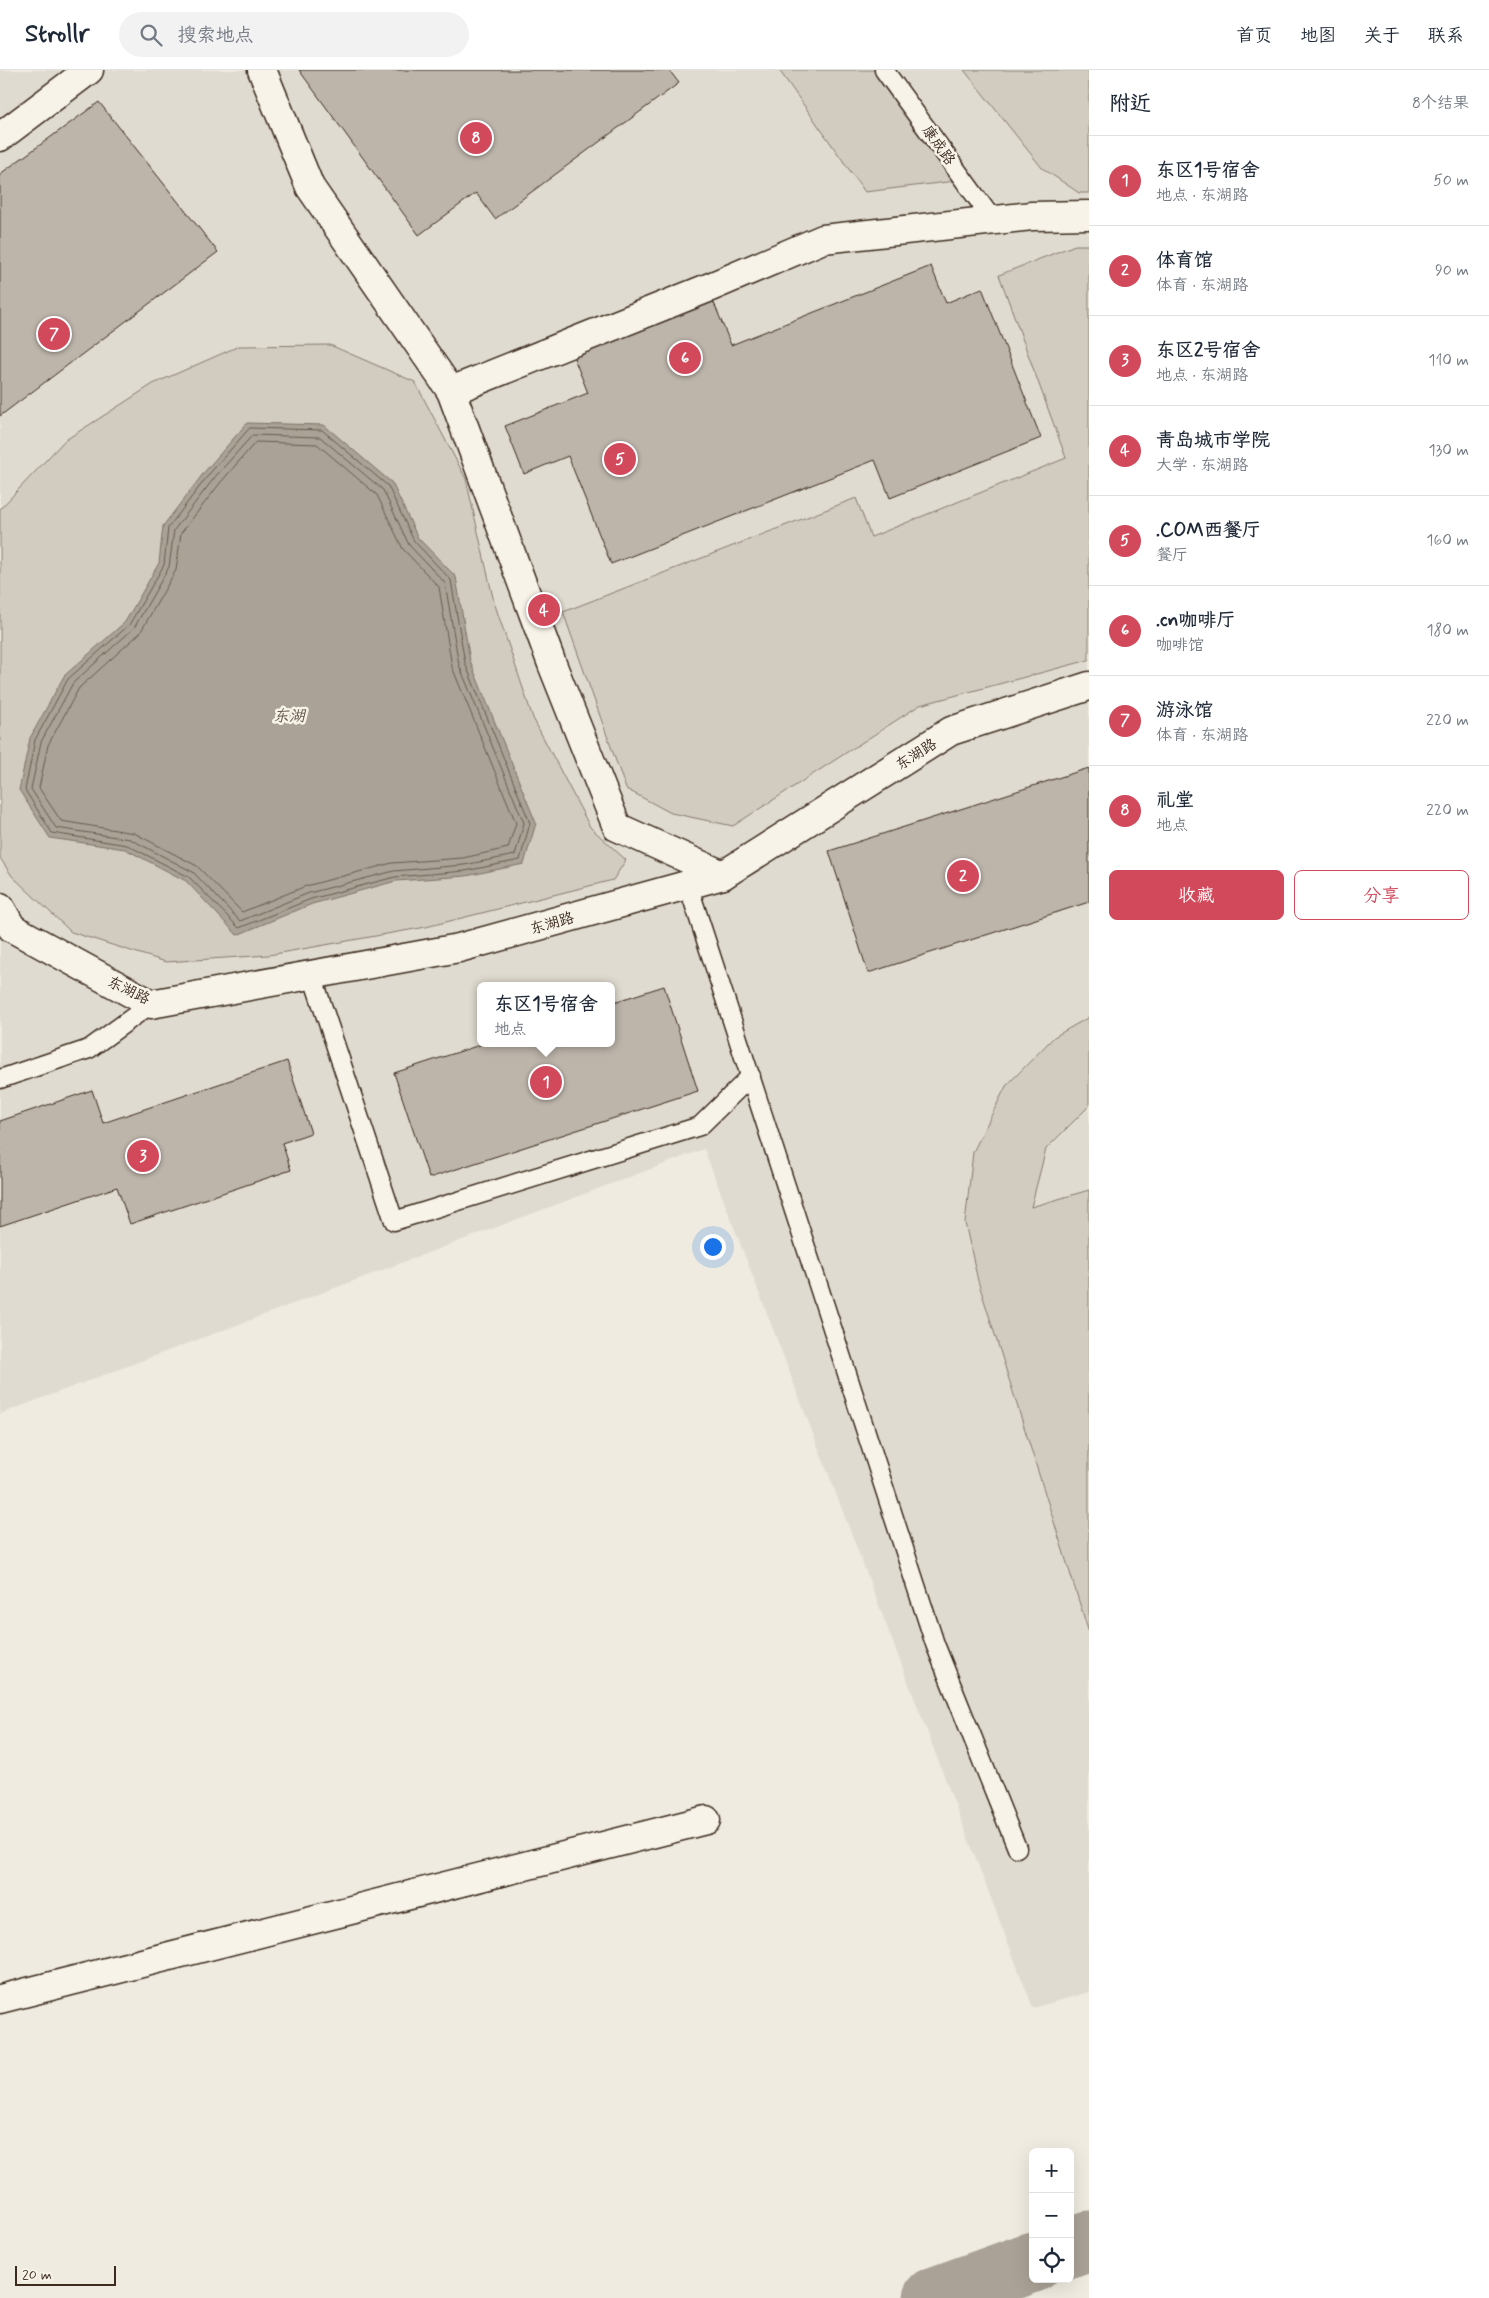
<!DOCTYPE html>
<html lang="zh">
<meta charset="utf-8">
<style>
body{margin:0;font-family:Mynerve,"LXGW WenKai TC",sans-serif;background:#f2f2f3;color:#1f2937}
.controls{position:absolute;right:15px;bottom:15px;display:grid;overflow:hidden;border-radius:8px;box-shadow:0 5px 20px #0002}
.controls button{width:45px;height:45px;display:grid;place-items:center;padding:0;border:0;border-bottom:1px solid #e0e1e3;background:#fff;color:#1f2937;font:25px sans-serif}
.scale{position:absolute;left:15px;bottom:12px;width:101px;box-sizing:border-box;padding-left:5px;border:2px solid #3b2a1e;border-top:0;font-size:14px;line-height:18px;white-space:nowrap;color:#3b2a1e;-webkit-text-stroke:4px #f7f3e8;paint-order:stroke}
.you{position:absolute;left:712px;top:1176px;width:18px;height:18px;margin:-12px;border:4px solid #fff;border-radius:50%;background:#1a73e8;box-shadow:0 0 0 8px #1a73e833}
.badge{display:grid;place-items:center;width:32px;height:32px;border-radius:50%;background:#d1495b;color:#fff;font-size:16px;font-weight:700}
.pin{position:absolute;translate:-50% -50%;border:2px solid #fff;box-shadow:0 1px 5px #0006}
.popup{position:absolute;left:477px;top:912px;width:138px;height:65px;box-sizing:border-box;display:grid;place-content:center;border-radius:8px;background:#fff;filter:drop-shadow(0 1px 4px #0005);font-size:16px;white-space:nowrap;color:#747a83}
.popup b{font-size:19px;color:#1f2937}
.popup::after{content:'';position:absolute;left:50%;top:100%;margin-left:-10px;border:10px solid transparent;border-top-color:#fff}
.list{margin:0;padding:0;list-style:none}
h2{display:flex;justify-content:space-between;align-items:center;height:65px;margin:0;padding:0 20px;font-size:21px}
h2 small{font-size:16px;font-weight:400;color:#747a83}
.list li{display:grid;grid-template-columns:32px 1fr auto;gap:15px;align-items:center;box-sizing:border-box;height:90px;padding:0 20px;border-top:1px solid #e0e1e3}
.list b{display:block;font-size:19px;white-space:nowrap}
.list p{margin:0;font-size:16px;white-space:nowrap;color:#747a83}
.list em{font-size:16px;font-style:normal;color:#747a83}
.actions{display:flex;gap:10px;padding:15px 20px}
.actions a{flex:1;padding:11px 0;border:1px solid #d1495b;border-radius:8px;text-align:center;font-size:18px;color:#d1495b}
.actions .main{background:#d1495b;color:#fff}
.icon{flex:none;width:28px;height:28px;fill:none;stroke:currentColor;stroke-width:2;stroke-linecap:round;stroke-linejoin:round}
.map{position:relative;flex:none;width:1089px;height:2228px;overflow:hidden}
header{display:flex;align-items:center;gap:30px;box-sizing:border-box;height:70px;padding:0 25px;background:#fff;border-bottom:1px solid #e0e1e3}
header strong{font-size:24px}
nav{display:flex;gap:28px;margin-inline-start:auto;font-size:18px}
.search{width:350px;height:45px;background:#f2f2f3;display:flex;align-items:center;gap:12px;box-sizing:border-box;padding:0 18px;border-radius:28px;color:#747a83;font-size:19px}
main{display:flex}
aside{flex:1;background:#fff}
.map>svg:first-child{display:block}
.built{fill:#e0dbd0;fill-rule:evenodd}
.green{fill:#d1cbc0;stroke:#867a6f}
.water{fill:#aaa296;stroke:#7e7266}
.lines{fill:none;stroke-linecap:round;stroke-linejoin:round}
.shore{stroke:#675a4e;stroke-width:1}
.river{stroke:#aaa296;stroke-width:61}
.building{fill:#bdb5aa;stroke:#3b2a1e}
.lane-casing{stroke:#3b2a1e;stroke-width:21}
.street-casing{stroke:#3b2a1e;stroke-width:31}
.lane{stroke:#f7f3e8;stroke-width:18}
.street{stroke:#f7f3e8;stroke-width:28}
.labels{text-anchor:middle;stroke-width:5;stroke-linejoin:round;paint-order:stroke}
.street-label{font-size:15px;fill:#3b2a1e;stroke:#f7f3e8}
.water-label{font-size:16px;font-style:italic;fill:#625448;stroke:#f7f3e8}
</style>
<header>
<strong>Strollr</strong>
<div class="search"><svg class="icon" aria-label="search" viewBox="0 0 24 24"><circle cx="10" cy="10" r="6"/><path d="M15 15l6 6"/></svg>搜索地点</div>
<nav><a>首页</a><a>地图</a><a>关于</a><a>联系</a></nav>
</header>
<main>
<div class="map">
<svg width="1089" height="2228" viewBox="0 0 1089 2228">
<rect width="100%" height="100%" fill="#efebe0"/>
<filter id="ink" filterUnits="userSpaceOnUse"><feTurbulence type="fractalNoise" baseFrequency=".02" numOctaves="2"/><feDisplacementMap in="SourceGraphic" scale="10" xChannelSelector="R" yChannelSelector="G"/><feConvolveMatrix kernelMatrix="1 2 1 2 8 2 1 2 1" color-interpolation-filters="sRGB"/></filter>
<g filter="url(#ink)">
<!-- built -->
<path class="built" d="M0,0H1089V1922L1033,1938L704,1079L0,1344ZM481,916H611V973H481Z"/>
<!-- green -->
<g class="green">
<path d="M779,0H884L964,110L865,122Z"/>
<path d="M964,0H1089V123H1079L1042,98Z"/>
<path d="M1075,175H1089V590L920,635L733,756L671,743L626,719L563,542L856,428L871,467L1066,388L999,205Z"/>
<path d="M330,275L415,312L466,409L494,532L533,648L590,757L626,790L613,810L426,857L269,885L166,892L71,862L12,806L0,788V439L64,371L153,314L239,276Z"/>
<path d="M1089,947V1036L1046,1079L1031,1137L1089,1120V1563L978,1211L965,1153L973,1082L1006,1016L1054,967Z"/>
</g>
<!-- water -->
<path class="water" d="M247,353L324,355L392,413L418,468L456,507L470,591L536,753L524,794L466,806L396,811L312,834L237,865L186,811L125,779L50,768L19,720L30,668L64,606L125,552L159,493L163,456L206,400Z"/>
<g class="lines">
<!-- shore -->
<g class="shore">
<path d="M250,358L322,360L388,416L414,471L451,510L465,593L530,753L520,790L465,801L395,807L311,829L239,858L189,807L127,775L52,763L25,720L35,670L68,609L129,555L164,495L168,458L210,403Z"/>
<path d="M253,365L320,367L383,420L409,475L445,513L459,595L524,753L515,785L464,795L394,801L309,823L240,851L193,802L130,769L56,758L31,719L41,672L73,613L134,558L169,497L174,460L215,407Z"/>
<path d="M256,372L317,374L377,425L403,479L439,517L452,597L516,753L508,778L463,788L392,793L306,816L242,842L197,796L134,763L61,751L39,718L48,675L79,618L140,563L176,500L181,463L221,412Z"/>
</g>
<!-- river -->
<g class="river">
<path d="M1070,2178L1089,2171"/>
<path d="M933,2228L1033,2192"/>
</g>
</g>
<!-- building -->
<g class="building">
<path d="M299,0H669L679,13L495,149L476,123L419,165Z"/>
<path d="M99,32L218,182L0,346V104Z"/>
<path d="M931,196L946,233L982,218L1041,368L890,428L875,390L611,494L568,386L524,404L505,356L588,323L568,273L708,218L731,275Z"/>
<path d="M1089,698V832L868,903L829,781Z"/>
<path d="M664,916L698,1021L429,1108L394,1003L486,973H611V933Z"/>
<path d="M287,991L311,1063L282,1073L291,1100L130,1154L117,1117L0,1156V1051L92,1020L103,1053Z"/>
</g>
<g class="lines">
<defs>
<g id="lane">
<path d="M884,0L993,150"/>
<path d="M688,815L935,1574L1017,1778"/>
<path d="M312,905L394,1151L700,1056L751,1006"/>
<path d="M0,1009L89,979L151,934"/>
</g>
<g id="street">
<path d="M262,0L310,117L451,321"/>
<path d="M0,67L89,0"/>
<path d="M723,805L617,757L552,594L451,321L708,218L823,169L1032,146L1089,145"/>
<path d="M0,837L12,858L151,934L459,878L723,805L951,661L1089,616"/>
<path d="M0,1929L706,1750"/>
</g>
</defs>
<!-- lane casing -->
<use href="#lane" class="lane-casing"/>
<!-- street casing -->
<use href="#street" class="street-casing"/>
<!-- lane -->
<use href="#lane" class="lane"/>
<!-- street -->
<use href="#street" class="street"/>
</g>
</g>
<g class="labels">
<!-- street labels -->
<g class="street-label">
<text transform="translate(939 75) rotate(54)" y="5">康成路</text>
<text transform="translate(916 684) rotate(-32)" y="5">东湖路</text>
<text transform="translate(552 853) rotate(-16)" y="5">东湖路</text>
<text transform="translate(129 920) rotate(26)" y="5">东湖路</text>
</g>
<!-- water labels -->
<g class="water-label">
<text x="289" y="651">东湖</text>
</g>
</g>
</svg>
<div class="controls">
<button>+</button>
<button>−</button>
<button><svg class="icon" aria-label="locate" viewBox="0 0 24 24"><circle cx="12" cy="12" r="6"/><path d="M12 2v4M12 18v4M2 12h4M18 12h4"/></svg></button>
</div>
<div class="scale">20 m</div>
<div class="you"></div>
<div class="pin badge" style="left:546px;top:1012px">1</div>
<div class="popup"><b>东区1号宿舍</b>地点</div>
<div class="pin badge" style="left:963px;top:806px">2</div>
<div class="pin badge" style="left:143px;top:1086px">3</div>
<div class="pin badge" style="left:544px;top:540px">4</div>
<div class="pin badge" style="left:620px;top:389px">5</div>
<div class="pin badge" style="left:685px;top:288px">6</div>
<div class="pin badge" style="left:54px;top:264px">7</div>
<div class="pin badge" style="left:476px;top:68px">8</div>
</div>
<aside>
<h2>附近<small>8个结果</small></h2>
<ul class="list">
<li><span class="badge">1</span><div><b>东区1号宿舍</b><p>地点 · 东湖路</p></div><em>50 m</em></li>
<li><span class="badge">2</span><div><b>体育馆</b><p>体育 · 东湖路</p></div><em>90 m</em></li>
<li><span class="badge">3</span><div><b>东区2号宿舍</b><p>地点 · 东湖路</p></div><em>110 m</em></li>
<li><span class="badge">4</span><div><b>青岛城市学院</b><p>大学 · 东湖路</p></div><em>130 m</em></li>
<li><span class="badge">5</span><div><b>.COM西餐厅</b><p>餐厅</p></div><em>160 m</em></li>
<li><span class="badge">6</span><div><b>.cn咖啡厅</b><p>咖啡馆</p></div><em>180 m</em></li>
<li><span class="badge">7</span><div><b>游泳馆</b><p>体育 · 东湖路</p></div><em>220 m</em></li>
<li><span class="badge">8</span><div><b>礼堂</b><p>地点</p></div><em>220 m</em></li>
</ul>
<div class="actions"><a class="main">收藏</a><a>分享</a></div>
</aside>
</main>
